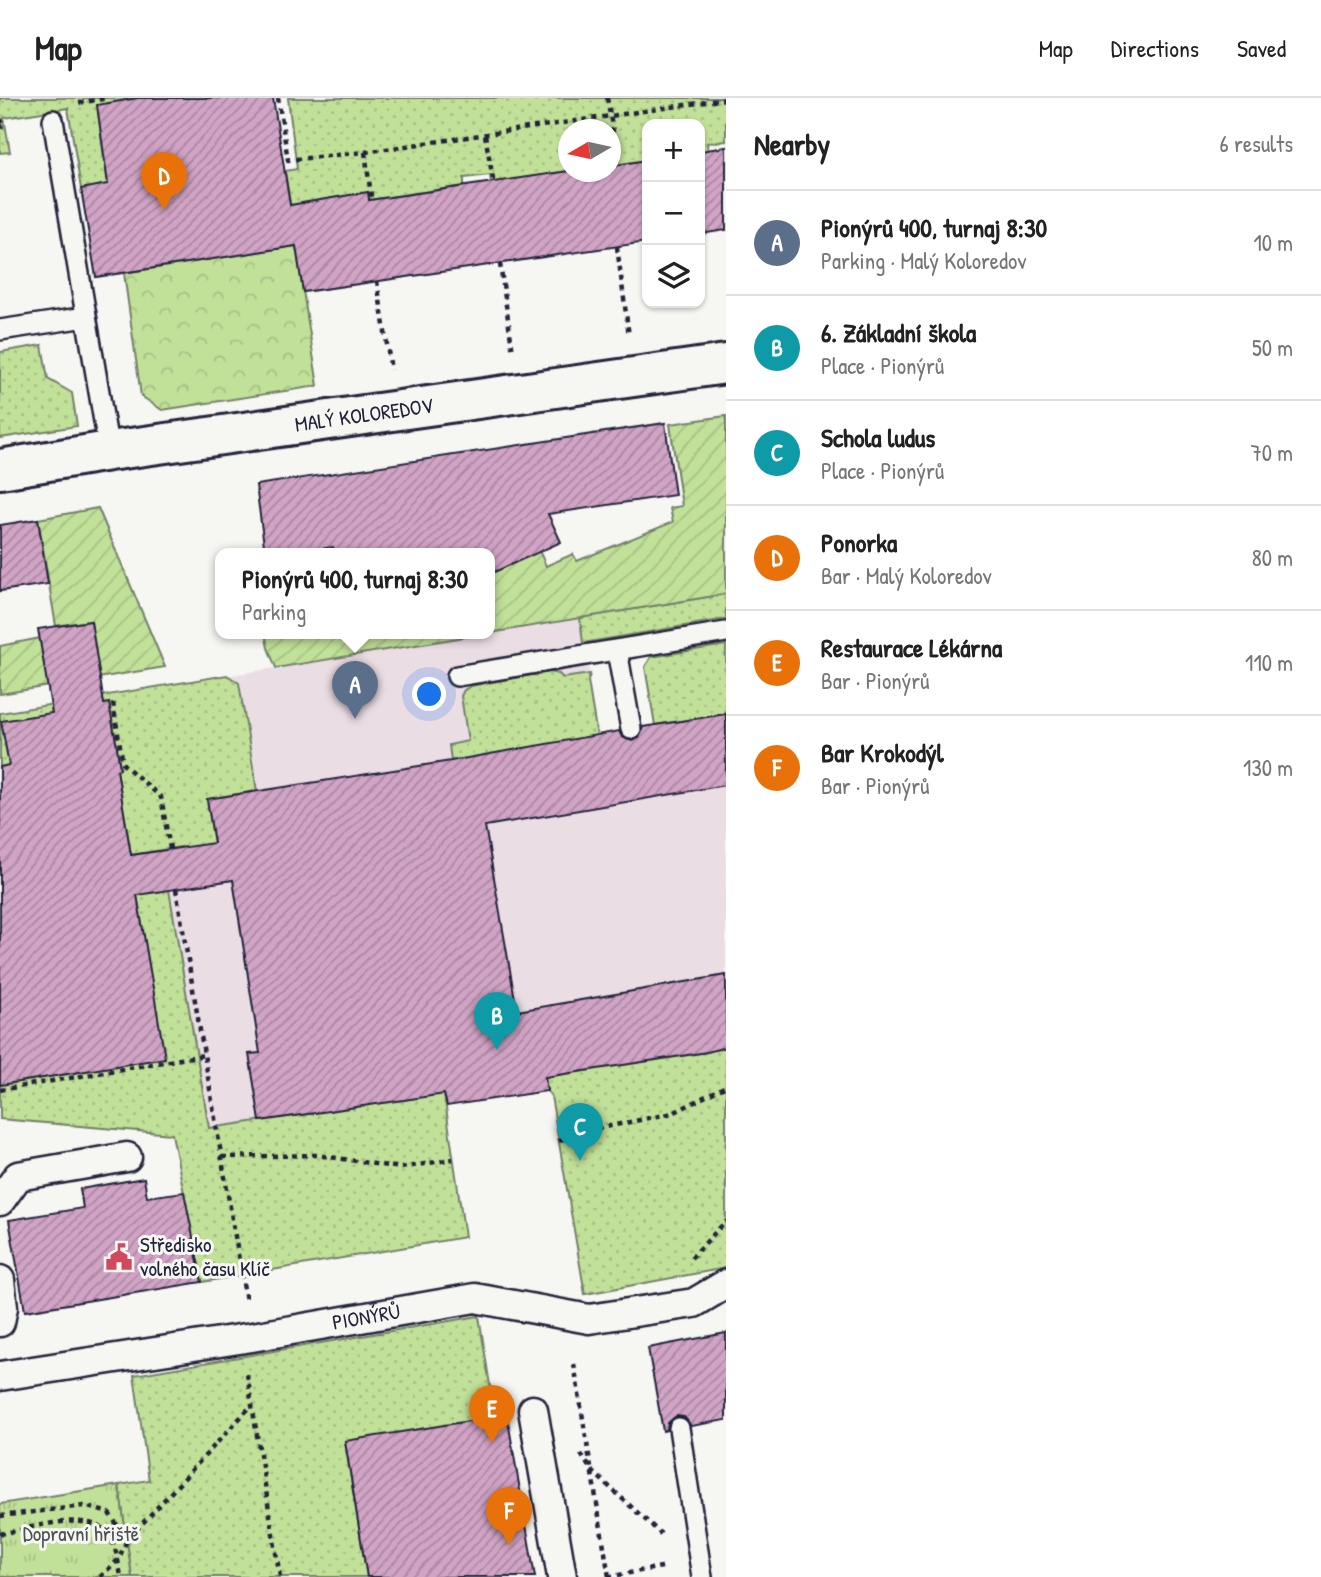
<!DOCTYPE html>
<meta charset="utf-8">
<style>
body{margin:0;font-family:"Patrick Hand",sans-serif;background:#f6f6f6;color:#222}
.controls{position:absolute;right:21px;top:21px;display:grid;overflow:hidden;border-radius:14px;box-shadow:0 2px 5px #0004}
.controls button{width:63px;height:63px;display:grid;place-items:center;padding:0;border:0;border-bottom:2px solid #e0e0e0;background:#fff;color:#222;font:35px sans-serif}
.compass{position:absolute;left:558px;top:21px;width:63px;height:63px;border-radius:50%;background:#fff;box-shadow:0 2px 5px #0004;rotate:261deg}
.you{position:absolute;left:430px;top:597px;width:24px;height:24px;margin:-18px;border:5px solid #fff;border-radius:50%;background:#1a73e8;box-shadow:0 0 0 10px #1a73e833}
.badge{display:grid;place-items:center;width:46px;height:46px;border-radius:50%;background:#d1495b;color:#fff;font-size:23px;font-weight:700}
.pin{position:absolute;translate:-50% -58px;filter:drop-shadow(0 2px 4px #0008)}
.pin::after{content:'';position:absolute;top:37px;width:24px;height:21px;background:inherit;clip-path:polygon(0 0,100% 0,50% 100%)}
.popup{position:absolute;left:215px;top:450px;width:280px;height:91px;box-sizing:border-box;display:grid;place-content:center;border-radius:14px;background:#fff;filter:drop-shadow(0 2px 5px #0005);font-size:23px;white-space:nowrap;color:#767676}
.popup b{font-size:26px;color:#222}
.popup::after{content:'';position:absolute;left:50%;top:100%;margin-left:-14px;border:14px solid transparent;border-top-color:#fff}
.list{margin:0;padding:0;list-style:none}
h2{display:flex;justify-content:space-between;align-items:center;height:91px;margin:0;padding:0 28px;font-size:30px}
h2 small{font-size:23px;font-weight:400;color:#767676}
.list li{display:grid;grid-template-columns:46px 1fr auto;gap:21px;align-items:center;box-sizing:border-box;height:105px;padding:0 28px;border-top:2px solid #e0e0e0}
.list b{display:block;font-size:26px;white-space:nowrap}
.list p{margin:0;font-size:23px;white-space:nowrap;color:#767676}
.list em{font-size:23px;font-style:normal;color:#767676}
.icon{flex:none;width:38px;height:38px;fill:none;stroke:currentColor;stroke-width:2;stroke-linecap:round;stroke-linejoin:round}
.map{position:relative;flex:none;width:726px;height:1479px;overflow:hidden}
header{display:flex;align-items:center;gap:42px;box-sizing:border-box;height:98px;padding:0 35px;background:#fff;border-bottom:2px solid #e0e0e0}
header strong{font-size:33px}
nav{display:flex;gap:38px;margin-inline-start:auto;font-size:24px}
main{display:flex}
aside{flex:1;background:#fff}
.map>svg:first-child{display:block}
.built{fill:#ebdde4}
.grass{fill:url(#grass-dots);stroke:#72816a;stroke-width:2}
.forest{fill:url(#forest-crowns);stroke:#72816a;stroke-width:2}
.park{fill:url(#park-tufts);stroke:#72816a;stroke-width:2}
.garden{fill:url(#garden-furrows);stroke:#72816a;stroke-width:2}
.building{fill:url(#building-hatch);stroke:#22223b;stroke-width:2}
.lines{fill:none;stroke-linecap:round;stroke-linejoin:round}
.service-casing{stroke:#22223b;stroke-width:24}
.pedestrian-casing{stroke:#22223b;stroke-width:33}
.minor-casing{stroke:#22223b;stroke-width:44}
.path{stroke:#22223b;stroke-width:4.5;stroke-dasharray:5 5;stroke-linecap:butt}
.service{stroke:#f6f6f2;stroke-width:19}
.pedestrian{stroke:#f6f6f2;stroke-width:28}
.minor{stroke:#f6f6f2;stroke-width:38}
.labels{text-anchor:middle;stroke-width:6;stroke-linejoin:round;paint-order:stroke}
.street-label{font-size:21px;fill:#22223b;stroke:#f6f6f2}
.poi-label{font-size:21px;fill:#22223b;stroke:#f6f6f2;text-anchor:start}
.park-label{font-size:21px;fill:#4a5252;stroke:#f6f6f2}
</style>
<header>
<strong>Map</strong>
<nav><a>Map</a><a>Directions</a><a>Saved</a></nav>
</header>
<main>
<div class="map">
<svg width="726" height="1479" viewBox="0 0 726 1479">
<defs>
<pattern id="grass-dots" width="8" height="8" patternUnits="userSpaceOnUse" patternTransform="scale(1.75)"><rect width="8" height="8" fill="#c1e098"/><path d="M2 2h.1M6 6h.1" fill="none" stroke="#a6c084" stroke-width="1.8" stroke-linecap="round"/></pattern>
<pattern id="forest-crowns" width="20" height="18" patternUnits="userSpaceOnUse" patternTransform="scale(1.75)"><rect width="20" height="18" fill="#c1e098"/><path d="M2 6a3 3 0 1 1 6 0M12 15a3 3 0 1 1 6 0" fill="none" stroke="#a6c084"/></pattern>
<pattern id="park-tufts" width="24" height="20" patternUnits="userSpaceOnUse" patternTransform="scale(1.75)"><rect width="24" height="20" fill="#c1e098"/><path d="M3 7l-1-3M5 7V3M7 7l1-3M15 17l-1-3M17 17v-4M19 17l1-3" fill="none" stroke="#a6c084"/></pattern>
<pattern id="garden-furrows" width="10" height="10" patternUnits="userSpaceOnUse" patternTransform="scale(1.75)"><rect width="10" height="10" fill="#c1e098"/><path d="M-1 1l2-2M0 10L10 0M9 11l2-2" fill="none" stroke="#a6c084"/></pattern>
<pattern id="building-hatch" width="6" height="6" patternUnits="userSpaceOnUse" patternTransform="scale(1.75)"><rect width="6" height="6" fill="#d1a4c5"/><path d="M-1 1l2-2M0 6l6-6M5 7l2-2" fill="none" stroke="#a985a1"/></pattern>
</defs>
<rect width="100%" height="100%" fill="#f6f6f2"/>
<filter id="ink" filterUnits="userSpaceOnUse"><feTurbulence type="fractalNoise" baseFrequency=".0143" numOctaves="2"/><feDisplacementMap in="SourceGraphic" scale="14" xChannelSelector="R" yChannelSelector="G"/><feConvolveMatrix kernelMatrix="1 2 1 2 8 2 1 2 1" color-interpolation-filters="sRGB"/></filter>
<g filter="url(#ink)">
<!-- built -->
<path class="built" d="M580,520L590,576L588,583L598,637L726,616V949L545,980L547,993L447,1008L444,996L172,1036L0,1021V615Z"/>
<!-- grass -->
<g class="grass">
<path d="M0,0H138L97,7L108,86L81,91L68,10L4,20L10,54L0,55Z"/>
<path d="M288,0H726V43L707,45L708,53L700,54V26H647V62L613,67L611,60L610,32H568V73L491,85L490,77L464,80V88L369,102L368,95L291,113L285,73L297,71Z"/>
<path d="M42,247L48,281L72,295L77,328L0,340V254Z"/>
<path d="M726,496V521L583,545L580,520Z"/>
<path d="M726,547V616L655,627L645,569L651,559Z"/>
<path d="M549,574L559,576L563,580L590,576L588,583L597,638L451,663L449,647L468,643L461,598L464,592L471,588Z"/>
<path d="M227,577L239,585L257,693L207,701L215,751L182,756L181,749L131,757L117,672L120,671L109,606L2,623L9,667L0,669V615Z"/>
<path d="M169,792L209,1030L444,996L465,1139L202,1184L172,1036L0,1021V987L164,960L137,797Z"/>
<path d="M726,949V1170L585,1196L551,998L547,993L545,979L707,954Z"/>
<path d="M479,1218L495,1319L345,1344L367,1479H132L119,1387L149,1382L134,1277Z"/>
</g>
<!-- forest -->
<path class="forest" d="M296,148L318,288L162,312L141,298L124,175Z"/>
<!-- park -->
<path class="park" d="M119,1387L132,1479H0V1406Z"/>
<!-- garden -->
<g class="garden">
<path d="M726,318V496L490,535V476L492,475L490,455L531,435L546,468L573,456L577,463L673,424L670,410L682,408L670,326Z"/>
<path d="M98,410L165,569L0,596V548L40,540L95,548L90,523L56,528L38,421Z"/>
<path d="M265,535H489L276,570L268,550Z"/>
</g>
<!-- building -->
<g class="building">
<path d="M138,0H273L290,107L368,94L369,102L569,73L611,74V68L647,62V144L303,194L296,148L96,179L81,91L108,86L97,7Z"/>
<path d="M726,49V132L700,136V53Z"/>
<path d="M665,325L675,397L548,416L561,444L490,476V455H336L333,449L292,455H265L256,387Z"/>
<path d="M38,421L48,486L0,493V427Z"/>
<path d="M91,523L104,606L109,605L117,649L120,671L117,672L131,757L214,745L207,701L451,663L619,633L622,639L632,643L639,640L643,629L726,616V687L485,728L517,913L726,877V949L707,954L545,979L547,993L447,1008L444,996L260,1023L249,956L260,955L233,782L137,797L165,960L0,987V669L9,667L1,623L52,615L38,531Z"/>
<path d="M144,1080L147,1099L184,1094L202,1184L25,1213L9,1122L83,1110L80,1091Z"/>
<path d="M726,1235V1322L691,1328L684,1319L676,1318L668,1325L667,1332L663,1333L648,1250Z"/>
<path d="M507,1317L535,1479H367L345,1343Z"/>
</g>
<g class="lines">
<defs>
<g id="service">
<path d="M53,22L109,353"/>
<path d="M0,232L86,219"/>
<path d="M617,552L631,631"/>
<path d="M457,578L726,534"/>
<path d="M679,1330L702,1479"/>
</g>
<g id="pedestrian">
<path d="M0,1103L18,1078L127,1059"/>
<path d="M0,1182L3,1209L0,1224"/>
<path id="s1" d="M0,1278L252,1239L475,1200L589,1221L694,1205L726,1186"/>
<path d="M533,1312L562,1479"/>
</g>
<g id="minor">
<path id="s2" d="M0,371L109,353L726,266"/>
</g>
</defs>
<!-- service casing -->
<use href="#service" class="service-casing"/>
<!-- pedestrian casing -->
<use href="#pedestrian" class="pedestrian-casing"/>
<!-- minor casing -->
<use href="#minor" class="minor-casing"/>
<!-- path -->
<g class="path">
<path d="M278,0L288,62L365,54L726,1"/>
<path d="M607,0L618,62L612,63"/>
<path d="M79,5L108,0"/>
<path d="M0,21L5,28L0,29"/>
<path d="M485,37L493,81H490"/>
<path d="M365,54L371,97H369"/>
<path d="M617,149L629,238"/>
<path d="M500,166L513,255"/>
<path d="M377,183L391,272"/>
<path d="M113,605L123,666L161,699L170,751"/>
<path d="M176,791L246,1203"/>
<path d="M0,992L204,957"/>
<path d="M559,1043L577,1035L673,1015L726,988"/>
<path d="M222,1059L317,1057L401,1070L453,1061"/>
<path d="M691,1160L726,1123"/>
<path d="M574,1266L609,1479"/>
<path d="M247,1276L280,1479"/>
<path d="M581,1356L591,1372L661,1436"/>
<path d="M0,1418L84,1408L109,1415L127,1442"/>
<path d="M0,1436C27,1431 90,1410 109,1437C116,1449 119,1466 121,1479"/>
<path d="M100,1479L118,1462L127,1442L251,1308"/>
<path d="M608,1479L667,1468"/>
</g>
<!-- service -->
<use href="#service" class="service"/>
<!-- pedestrian -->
<use href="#pedestrian" class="pedestrian"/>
<!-- minor -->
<use href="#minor" class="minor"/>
</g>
</g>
<!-- icons -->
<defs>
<symbol id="civic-bare" viewBox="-9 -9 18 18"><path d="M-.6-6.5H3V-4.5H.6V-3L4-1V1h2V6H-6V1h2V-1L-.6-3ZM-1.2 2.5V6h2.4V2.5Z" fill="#d1495b" stroke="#f6f6f2" stroke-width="2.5" paint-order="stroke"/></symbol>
</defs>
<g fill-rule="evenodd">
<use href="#civic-bare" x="100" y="1140" width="38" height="38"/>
</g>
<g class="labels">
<!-- street labels -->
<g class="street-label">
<text dy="7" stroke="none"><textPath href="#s2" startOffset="368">MALÝ KOLOREDOV</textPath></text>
<text dy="7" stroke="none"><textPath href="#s1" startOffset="371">PIONÝRŮ</textPath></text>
</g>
<!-- poi labels -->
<g class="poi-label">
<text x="140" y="1154">Středisko<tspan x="140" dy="24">volného času Klíč</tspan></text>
</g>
<!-- park labels -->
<g class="park-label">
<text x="81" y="1443">Dopravní hřiště</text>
</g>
</g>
</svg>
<div class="controls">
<button>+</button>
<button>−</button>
<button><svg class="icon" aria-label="layers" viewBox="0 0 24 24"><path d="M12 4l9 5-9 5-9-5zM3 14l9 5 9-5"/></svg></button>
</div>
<svg class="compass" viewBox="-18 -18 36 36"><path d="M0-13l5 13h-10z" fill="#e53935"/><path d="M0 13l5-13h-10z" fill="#767676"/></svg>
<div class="you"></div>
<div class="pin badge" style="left:355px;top:621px;background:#5c6f8a">A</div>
<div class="popup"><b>Pionýrů 400, turnaj 8:30</b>Parking</div>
<div class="pin badge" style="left:497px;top:952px;background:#0f9aa8">B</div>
<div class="pin badge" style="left:580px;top:1063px;background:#0f9aa8">C</div>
<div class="pin badge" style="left:164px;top:112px;background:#e8710a">D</div>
<div class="pin badge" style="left:492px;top:1345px;background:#e8710a">E</div>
<div class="pin badge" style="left:509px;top:1447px;background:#e8710a">F</div>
</div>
<aside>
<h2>Nearby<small>6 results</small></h2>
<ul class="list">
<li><span class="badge" style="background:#5c6f8a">A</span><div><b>Pionýrů 400, turnaj 8:30</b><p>Parking · Malý Koloredov</p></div><em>10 m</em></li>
<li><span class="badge" style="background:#0f9aa8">B</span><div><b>6. Základní škola</b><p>Place · Pionýrů</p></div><em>50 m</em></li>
<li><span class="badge" style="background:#0f9aa8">C</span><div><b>Schola ludus</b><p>Place · Pionýrů</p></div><em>70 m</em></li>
<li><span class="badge" style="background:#e8710a">D</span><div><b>Ponorka</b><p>Bar · Malý Koloredov</p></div><em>80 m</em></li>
<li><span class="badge" style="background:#e8710a">E</span><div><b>Restaurace Lékárna</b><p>Bar · Pionýrů</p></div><em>110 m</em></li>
<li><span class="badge" style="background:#e8710a">F</span><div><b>Bar Krokodýl</b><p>Bar · Pionýrů</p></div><em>130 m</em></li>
</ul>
</aside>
</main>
